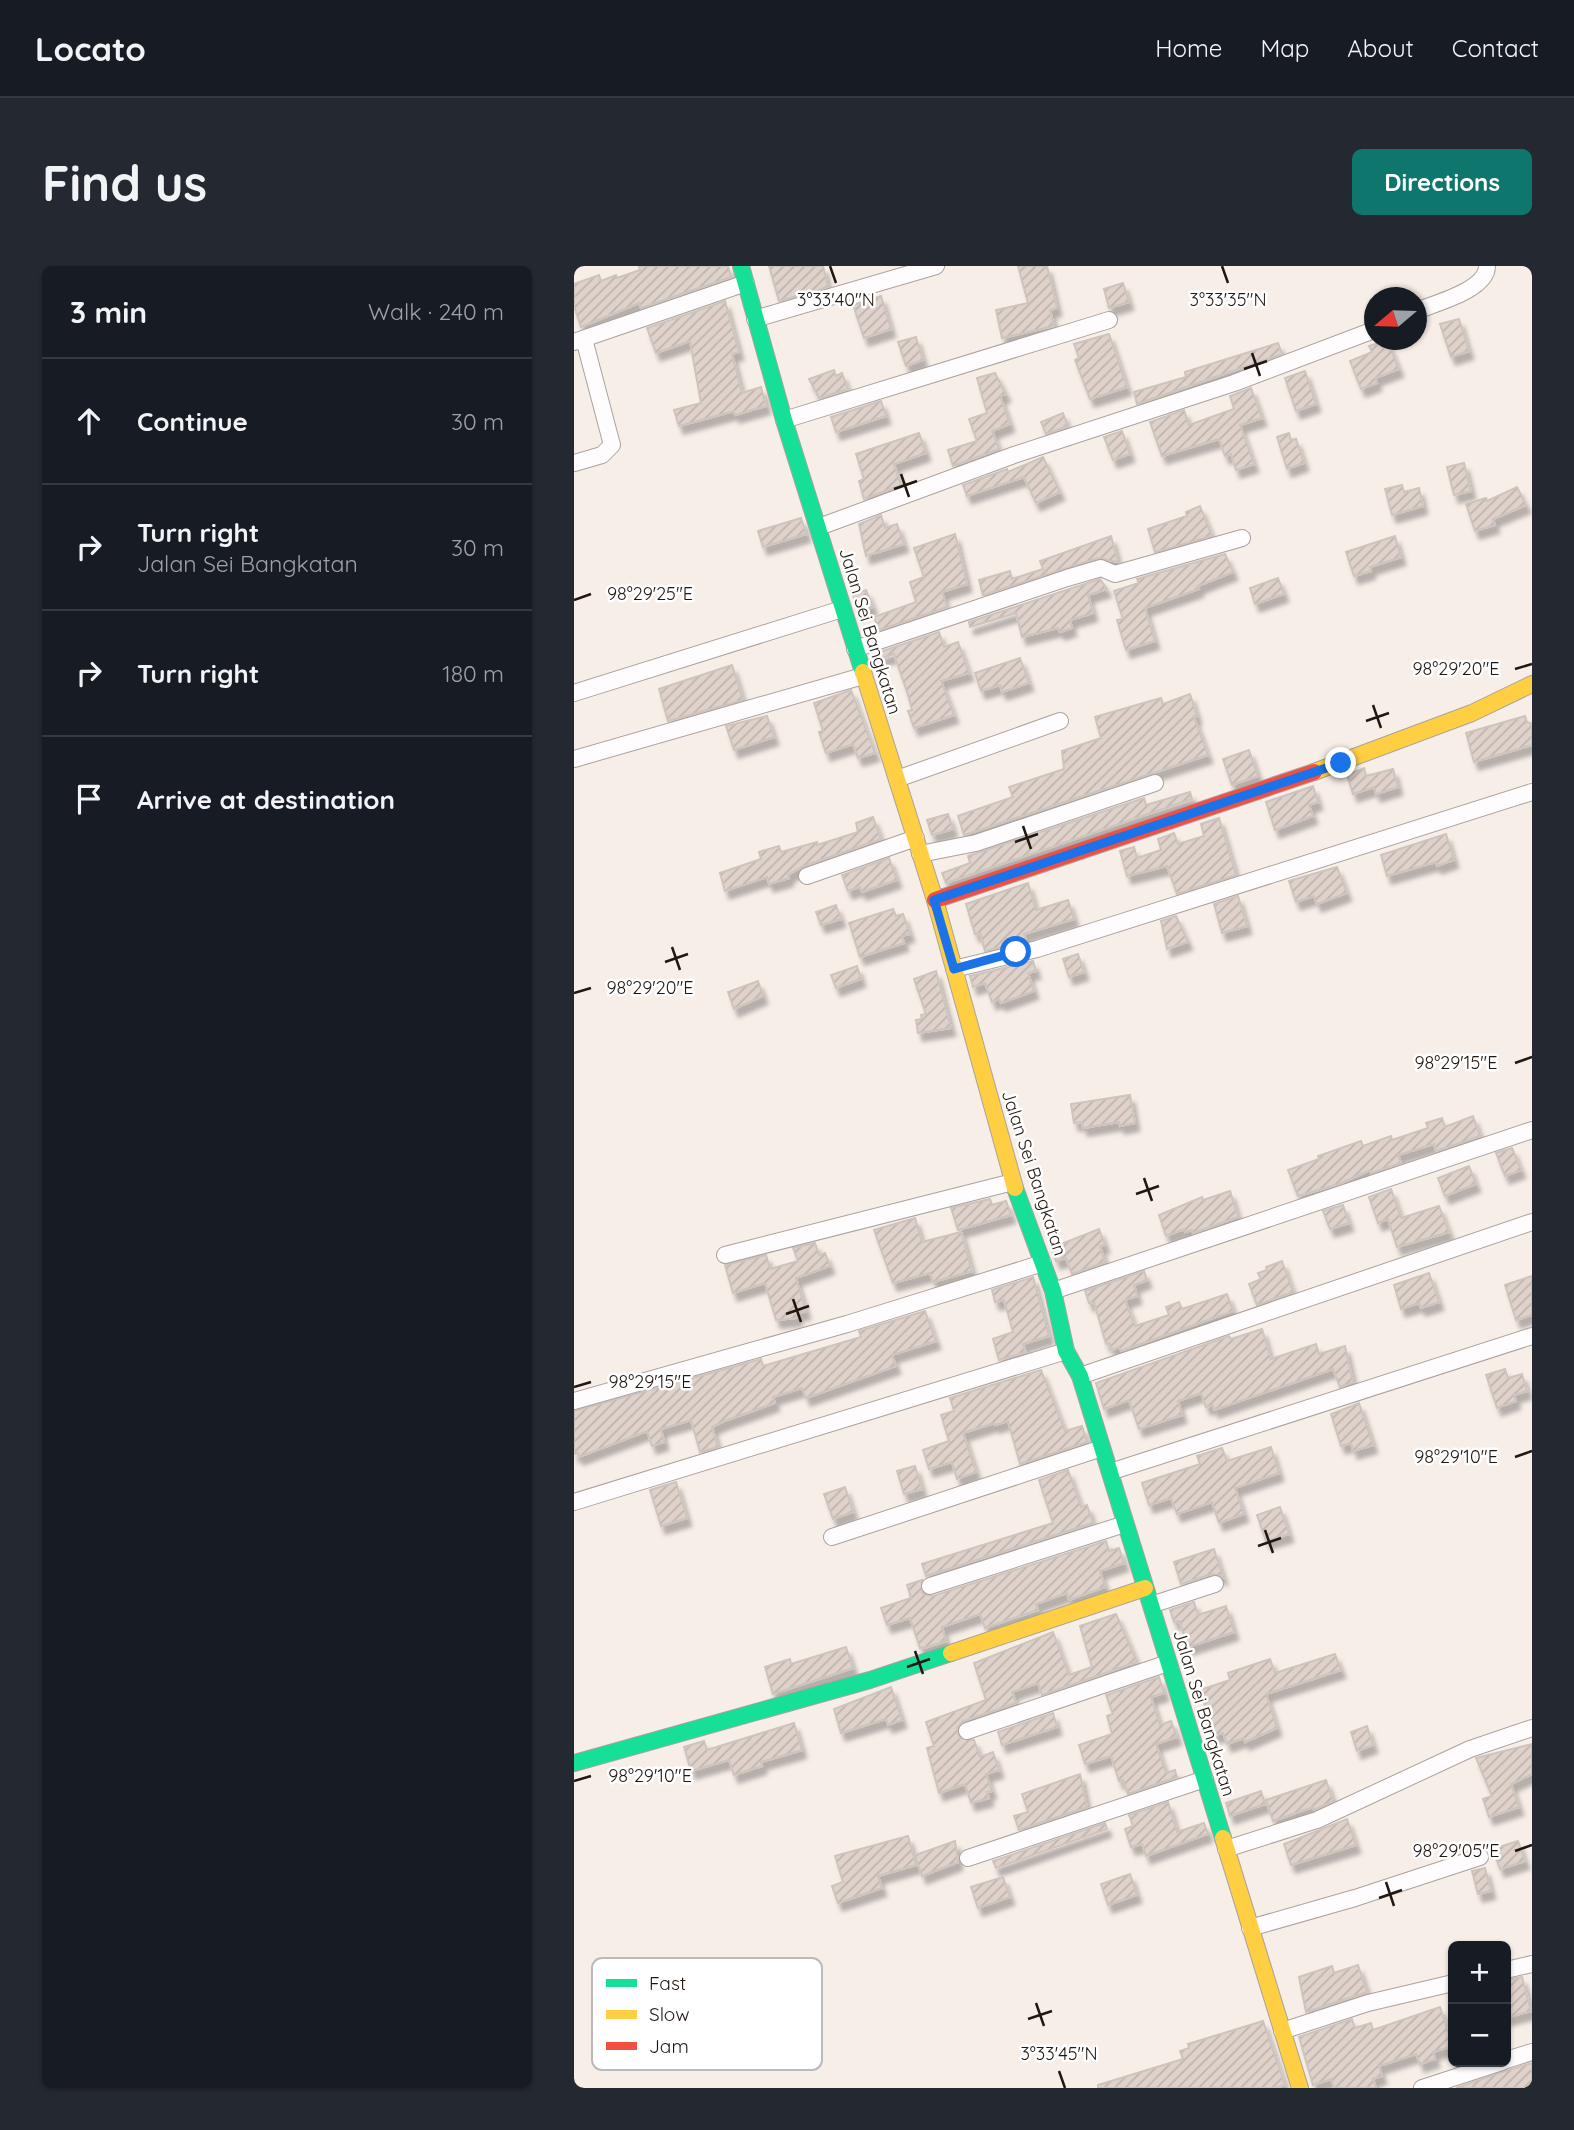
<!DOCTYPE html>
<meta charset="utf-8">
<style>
body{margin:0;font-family:Quicksand,sans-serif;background:#242831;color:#f1f3f6}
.controls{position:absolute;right:21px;bottom:21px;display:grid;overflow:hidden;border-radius:10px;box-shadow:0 2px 5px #0004}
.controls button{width:63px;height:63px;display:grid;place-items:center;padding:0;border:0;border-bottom:2px solid #363941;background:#171b24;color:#f1f3f6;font:35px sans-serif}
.compass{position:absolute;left:790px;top:21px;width:63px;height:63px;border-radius:50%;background:#171b24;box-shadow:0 2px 5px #0004;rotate:251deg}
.stop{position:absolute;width:21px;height:21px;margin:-16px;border:5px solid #1a73e8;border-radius:50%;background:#fff}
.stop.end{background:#1a73e8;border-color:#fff;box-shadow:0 2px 7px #0008}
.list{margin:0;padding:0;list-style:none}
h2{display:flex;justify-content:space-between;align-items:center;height:91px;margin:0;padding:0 28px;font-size:30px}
h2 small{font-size:23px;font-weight:400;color:#9ea1a6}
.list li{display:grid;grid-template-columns:46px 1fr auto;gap:21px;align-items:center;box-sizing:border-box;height:126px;padding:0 28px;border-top:2px solid #363941}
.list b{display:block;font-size:26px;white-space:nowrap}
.list p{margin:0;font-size:23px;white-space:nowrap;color:#9ea1a6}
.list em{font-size:23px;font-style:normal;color:#9ea1a6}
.icon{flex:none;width:38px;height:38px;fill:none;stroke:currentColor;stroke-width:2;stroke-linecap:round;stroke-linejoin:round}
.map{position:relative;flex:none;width:958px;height:1822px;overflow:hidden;border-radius:10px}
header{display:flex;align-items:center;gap:42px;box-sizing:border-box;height:98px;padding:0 35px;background:#171b24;border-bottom:2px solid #363941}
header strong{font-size:33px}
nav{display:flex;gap:38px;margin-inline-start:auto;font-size:24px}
.intro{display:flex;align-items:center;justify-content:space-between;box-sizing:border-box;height:168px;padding:0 42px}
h1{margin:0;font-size:49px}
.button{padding:18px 32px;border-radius:10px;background:#0f766e;color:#fff;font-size:24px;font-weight:700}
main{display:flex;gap:42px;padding:0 42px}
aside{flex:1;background:#171b24;border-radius:10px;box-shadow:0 2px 5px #0004}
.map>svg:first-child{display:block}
.building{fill:url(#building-hatch);stroke:#cec4be;stroke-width:2;filter:url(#shadow)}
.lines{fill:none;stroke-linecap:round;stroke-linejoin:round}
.street-casing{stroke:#aca29d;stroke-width:18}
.fast-casing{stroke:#aca29d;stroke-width:18}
.slow-casing{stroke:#aca29d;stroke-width:18}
.jam-casing{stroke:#aca29d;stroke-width:18}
.street{stroke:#fefcfc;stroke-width:16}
.fast{stroke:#16e098;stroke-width:16}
.slow{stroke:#ffcf43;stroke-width:16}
.jam{stroke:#f24e42;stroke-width:16}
.route{stroke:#1a73e8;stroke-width:9}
.ticks{fill:none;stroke:#211711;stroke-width:2.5}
.labels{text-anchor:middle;stroke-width:5;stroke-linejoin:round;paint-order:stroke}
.street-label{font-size:18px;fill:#211711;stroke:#fff}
.key{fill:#fff;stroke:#bcb9b8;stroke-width:2}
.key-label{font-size:19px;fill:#211711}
.ticks-label{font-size:18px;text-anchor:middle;fill:#211711;stroke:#fff;stroke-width:5;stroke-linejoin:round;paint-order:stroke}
</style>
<header>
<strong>Locato</strong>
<nav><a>Home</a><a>Map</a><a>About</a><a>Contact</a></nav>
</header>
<div class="intro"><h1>Find us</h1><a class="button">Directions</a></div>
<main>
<aside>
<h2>3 min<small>Walk · 240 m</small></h2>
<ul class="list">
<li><svg class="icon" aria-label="ahead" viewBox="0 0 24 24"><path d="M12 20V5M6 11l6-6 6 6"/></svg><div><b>Continue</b></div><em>30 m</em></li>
<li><svg class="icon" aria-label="right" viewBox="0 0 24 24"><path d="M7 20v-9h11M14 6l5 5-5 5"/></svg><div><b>Turn right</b><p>Jalan Sei Bangkatan</p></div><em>30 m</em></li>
<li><svg class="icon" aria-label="right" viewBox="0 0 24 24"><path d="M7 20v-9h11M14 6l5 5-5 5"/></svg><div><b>Turn right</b></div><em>180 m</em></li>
<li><svg class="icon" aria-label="arrive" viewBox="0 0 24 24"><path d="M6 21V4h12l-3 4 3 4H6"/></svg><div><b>Arrive at destination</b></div></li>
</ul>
</aside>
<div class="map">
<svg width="958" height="1822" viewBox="0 0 958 1822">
<defs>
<pattern id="building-hatch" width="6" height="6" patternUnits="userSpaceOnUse" patternTransform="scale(1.75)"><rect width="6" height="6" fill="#dfd2cb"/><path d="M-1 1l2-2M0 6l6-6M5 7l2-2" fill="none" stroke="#bfb4ad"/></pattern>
<filter id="shadow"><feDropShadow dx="4.5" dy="8" stdDeviation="2" flood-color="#0004"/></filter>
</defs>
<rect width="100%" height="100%" fill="#f8eee8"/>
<!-- building -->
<g class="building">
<path d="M65,0H154L157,11L67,42L65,37L7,61L0,40V18L25,9L27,15L42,9L43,12L66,4Z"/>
<path d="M195,0H249L254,21L205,35Z"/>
<path d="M444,0H473L483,42L476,44L480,60L428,72L422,44L454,37Z"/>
<path d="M549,17L555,36L535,42L530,23Z"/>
<path d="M307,30L317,63L290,72L279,39Z"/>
<path d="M151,35L165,86L158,88L168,127L187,121L192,140L161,149L160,145L105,160L100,144L127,137L116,75L82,87L73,62Z"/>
<path d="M885,53L895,85L877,91L866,58Z"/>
<path d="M535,68L553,121L516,133L501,94L505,92L500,78Z"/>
<path d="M342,71L349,94L332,100L324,76Z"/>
<path d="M813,74L825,103L801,112L803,117L787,123L776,95L798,86L795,80Z"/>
<path d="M704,77L708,88L563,138L560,126L612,111L611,106Z"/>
<path d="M260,104L262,110L268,107L274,123L245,132L235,113Z"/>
<path d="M731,105L742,138L722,145L711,112Z"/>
<path d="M421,107L432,128L426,130L436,158L418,165L425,183L379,200L374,184L403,175L395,153L413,147L403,112Z"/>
<path d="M677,122L688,152L666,159L680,198L662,204L657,188L651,190L645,173L588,190L576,156L610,144L615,159L660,143L656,130Z"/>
<path d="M307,135L312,150L262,166L257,151Z"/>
<path d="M489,147L494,160L472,168L467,156Z"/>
<path d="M548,165L556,188L539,194L530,171Z"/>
<path d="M345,167L352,187L320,198L327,219L290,233L285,215L290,213L282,188Z"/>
<path d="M715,167L717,174L722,173L730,197L713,203L703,171Z"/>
<path d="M469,191L486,226L462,237L450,211L393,230L389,219L433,203L434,206Z"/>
<path d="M890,197L897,225L880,229L873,201Z"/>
<path d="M828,219L830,226L845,222L849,240L818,249L811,223Z"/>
<path d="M943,221L952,239L919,253L921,259L901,265L892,238L912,232L913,235Z"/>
<path d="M626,240L638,270L581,286L574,263L613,250L612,246Z"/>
<path d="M307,249L311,262L323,258L330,278L292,290L285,258Z"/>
<path d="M227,252L232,268L189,281L184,265Z"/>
<path d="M381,268L393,318L368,326L373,341L305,364L300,351L342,336L336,316L350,311L340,282Z"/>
<path d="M537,270L544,296L524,292L409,329L405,314L436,305L438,313L469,303L466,295Z"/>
<path d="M821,270L827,291L796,301L797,305L780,310L772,286Z"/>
<path d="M651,288L659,306L624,320L625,323L571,342L581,375L552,384L543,354L549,353L540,325L565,317L563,313Z"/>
<path d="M704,312L710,328L681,338L676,322Z"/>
<path d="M526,313L533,323L514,329L519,347L496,354L498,362L486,366L484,362L448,371L442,347L396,361L395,356Z"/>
<path d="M292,324L299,341L284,346L279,329Z"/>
<path d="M365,366L370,381L384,376L395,407L367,415L380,449L340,462L334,445L338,444L335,432L320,388L305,393L303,387Z"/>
<path d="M446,392L455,417L428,426L426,419L407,425L401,407Z"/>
<path d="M158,399L169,434L94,455L85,423Z"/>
<path d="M277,424L301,487L284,492L279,478L252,487L245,466L249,465L240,437Z"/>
<path d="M616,428L623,450L620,451L634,489L390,569L384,550L439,531L435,521L490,503L488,485L527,472L521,451L587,432L589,438Z"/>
<path d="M193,450L200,471L160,484L152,460Z"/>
<path d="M951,450L953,456L958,458V479L900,496L892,467Z"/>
<path d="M675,484L684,510L658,519L649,493Z"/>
<path d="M790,502L792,510L819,503L824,521L802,528L800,521L779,528L773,509Z"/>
<path d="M739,520L744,536L735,539L739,550L701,564L692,536Z"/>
<path d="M616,526L618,533L372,617L368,607L396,597L394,590L570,532L572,539Z"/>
<path d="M374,548L379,563L358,569L353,554Z"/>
<path d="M299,551L307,573L230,600L214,609L215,612L195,618L193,611L151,625L146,607L187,593L185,586L205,580L207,586L243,576V579L284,566L282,557Z"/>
<path d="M645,552L662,609L603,628L593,600L553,610L546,585L560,581L563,592L587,584L584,573L600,567L604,578L630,570L627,558Z"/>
<path d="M872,568L880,594L863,600L862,596L813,610L807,589Z"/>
<path d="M315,592L323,614L288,626L286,621L274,625L268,609Z"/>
<path d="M763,601L773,627L743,638L740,630L722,636L715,615Z"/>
<path d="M454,617L462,644L494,634L500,653L450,668L452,675L411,685L406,667L401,668L392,638Z"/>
<path d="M664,630L673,660L648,667L640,638Z"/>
<path d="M262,639L267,653L247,659L242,646Z"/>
<path d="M319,643L322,650L329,648L336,668L328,670L330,677L286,691L275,657Z"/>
<path d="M602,650L614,676L593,683L587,655Z"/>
<path d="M504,688L510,706L495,711L489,693Z"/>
<path d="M459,695L462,705L454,707L460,725L427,737L425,733L418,736L411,717L399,721L396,710Z"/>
<path d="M283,700L287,713L262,722L257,709Z"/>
<path d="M362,705L377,762L344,767L342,754L348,753L347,749L352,748L340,713Z"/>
<path d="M184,715L189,730L160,743L154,726Z"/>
<path d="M556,829L561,857L546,860L545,856L509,862L508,856L500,857L497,838Z"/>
<path d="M899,850L906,870L862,885L860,878L824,889L827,897L797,907L796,904L765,918L724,930L714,904L745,893L744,890L787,875L789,880L817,870L818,874L854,862L852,857L868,852L871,861Z"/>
<path d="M938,882L947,904L931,910L922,887Z"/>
<path d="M895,900L902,918L871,930L864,912Z"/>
<path d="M817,923L827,952L865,940L875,966L823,981L814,953L804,957L795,931Z"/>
<path d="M656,925L664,951L619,967L618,964L611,966L610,963L592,970L585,949L628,931L629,934Z"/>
<path d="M416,933L418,939L432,935L437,949L384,964L377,942Z"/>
<path d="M769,939L775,957L756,963L749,945Z"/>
<path d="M341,952L348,976L387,966L398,1005L359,1016L356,1007L319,1017L300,964Z"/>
<path d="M525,963L531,979L526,980L531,996L498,1008L492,992L482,995L477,982Z"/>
<path d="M241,977L245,989L251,987L256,1000L222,1012L232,1045L222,1048L224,1052L202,1054L191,1017L159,1027L151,999L192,989L196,1003L224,995L219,982Z"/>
<path d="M708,995L719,1026L683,1039L675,1018L687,1013L684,1007L693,1004L692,1001Z"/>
<path d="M570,1005L573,1014L560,1019L563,1030L551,1034L561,1060L595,1049L592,1041L605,1036L608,1043L653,1028L659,1045L547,1085L545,1081L538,1084L535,1077L532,1078L520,1036L515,1037L511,1025Z"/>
<path d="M855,1007L865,1036L847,1042L845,1037L827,1043L820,1019Z"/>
<path d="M958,1010V1049L942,1054L931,1019Z"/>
<path d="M459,1011L475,1070L449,1078L452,1086L425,1094L419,1073L439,1066L430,1034L421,1036L418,1024Z"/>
<path d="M351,1045L362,1075L318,1089L322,1100L232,1132L228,1122L199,1131L201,1137L148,1156L138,1161L144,1181L126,1186L117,1154L87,1163L90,1176L78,1180L73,1165L5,1191L4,1187L0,1188V1145L187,1093L189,1100L287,1071L285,1065Z"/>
<path d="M688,1063L697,1093L742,1078L745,1088L771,1080L779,1116L766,1121L759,1103L640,1144L639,1139L632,1141L627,1127L604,1135L608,1149L565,1163L555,1134L530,1143L522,1117L655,1070L657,1073Z"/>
<path d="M931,1103L934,1112L948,1108L953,1125L940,1129L942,1135L923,1142L912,1109Z"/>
<path d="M467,1104L491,1165L508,1160L513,1176L446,1198L434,1155L421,1159L420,1157L389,1167L402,1206L383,1213L378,1196L355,1203L349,1184L375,1175L367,1149L380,1145L376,1132Z"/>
<path d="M785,1137L799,1179L779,1185L777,1177L767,1180L757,1148Z"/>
<path d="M697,1181L705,1207L661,1222L670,1248L645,1257L638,1236L603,1248L597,1232L575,1239L568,1217L626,1198L623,1190L648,1182L653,1195Z"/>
<path d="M341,1200L348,1223L330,1228L323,1205Z"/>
<path d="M494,1204L507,1241L513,1239L519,1257L352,1310L348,1298L479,1257L465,1214Z"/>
<path d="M102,1216L113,1252L87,1260L76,1224Z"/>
<path d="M271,1221L279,1246L259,1253L250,1228Z"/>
<path d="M706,1241L715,1268L692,1275L683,1249Z"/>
<path d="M532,1275L535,1285L545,1282L550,1297L526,1305L531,1321L495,1334L493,1327L462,1338L464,1344L411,1362L406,1348L368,1361L372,1375L354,1381L346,1382L336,1352L313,1359L307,1342L337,1332L333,1319L348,1314V1327L359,1330Z"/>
<path d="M640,1283L649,1311L638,1308L607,1318L600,1296Z"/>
<path d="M620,1336L624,1349L652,1340L660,1366L614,1381L605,1355L600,1356L596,1344Z"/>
<path d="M542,1348L563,1396L468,1429L464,1417L438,1426L442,1437L389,1455L383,1462L386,1472L400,1474L406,1491L419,1486L425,1504L412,1508L418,1525L413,1526L415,1532L397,1537L391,1518L365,1527L353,1482L360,1480L352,1456L412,1434L400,1397L479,1366L495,1409L518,1401L506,1360Z"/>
<path d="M272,1381L279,1402L199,1428L191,1401L216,1393L217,1398Z"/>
<path d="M761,1388L767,1404L692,1428L703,1462L671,1476L670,1472L653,1478L649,1467L640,1469L626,1424L656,1414L654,1407L696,1393L701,1407Z"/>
<path d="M585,1411L590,1427L577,1431L586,1459L597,1455L603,1471L582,1478L592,1507L601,1504L603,1511L554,1528L549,1514L545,1515L537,1490L511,1498L505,1479L538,1468L533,1450L539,1448L532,1429Z"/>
<path d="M317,1421L328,1454L314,1459L312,1453L267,1467L260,1443Z"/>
<path d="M479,1447L483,1461L428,1479L424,1466Z"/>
<path d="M220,1457L228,1484L187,1496L188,1500L160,1509L155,1494L117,1505L110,1481L130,1475L133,1484Z"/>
<path d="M793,1460L799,1479L783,1485L777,1466Z"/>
<path d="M958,1478V1508L937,1518L945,1541L915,1551L909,1533L918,1530L902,1492Z"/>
<path d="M506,1508L513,1541L445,1564L440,1550L454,1546L448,1528Z"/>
<path d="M752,1514L759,1535L740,1544L739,1541L699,1555L692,1534Z"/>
<path d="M687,1525L691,1538L656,1550L652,1537Z"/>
<path d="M594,1536L603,1566L630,1557L634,1568L572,1590L568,1578L557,1581L551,1563L559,1560L555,1549Z"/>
<path d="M773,1553L782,1579L717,1599L710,1578Z"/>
<path d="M531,1557L533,1563L422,1602L419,1595Z"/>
<path d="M334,1570L342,1599L304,1610L308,1622L264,1637L258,1620L269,1616L261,1590Z"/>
<path d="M381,1575L384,1596L348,1610L341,1589Z"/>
<path d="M944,1575L951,1595L926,1603L919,1583Z"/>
<path d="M911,1602L917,1625L904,1628L898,1605Z"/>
<path d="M556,1608L563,1629L534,1639L527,1618Z"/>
<path d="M429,1611L436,1631L404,1642L397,1621Z"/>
<path d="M784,1699L793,1726L732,1746L725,1711L758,1700L760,1707Z"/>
<path d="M948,1711L957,1745L932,1752V1714Z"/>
<path d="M866,1741L879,1780L859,1786L861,1793L846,1798L842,1788L805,1800L808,1810L799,1813L802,1822H760L757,1813L739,1819L725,1771L778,1753L781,1762L797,1757L799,1764Z"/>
<path d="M689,1755L711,1819L701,1822H524V1819L609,1793L606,1785L615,1782L614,1778Z"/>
<path d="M958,1797V1822H882L934,1804Z"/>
</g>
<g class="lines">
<defs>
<g id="street">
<path d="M842,45C862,37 913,24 913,0"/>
<path d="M181,53L362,0"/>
<path d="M0,76L172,17"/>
<path d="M210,154L535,54"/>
<path d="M0,197L28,189L38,179L10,73"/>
<path d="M245,261L440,189L660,117L800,64"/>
<path d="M281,383L493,312L527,302L541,308L668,272"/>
<path d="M0,427L268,343"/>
<path d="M0,493L289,410"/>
<path d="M323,513L486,455"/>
<path d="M346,588L402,577L581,517"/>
<path d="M233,610L342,572"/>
<path d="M380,703L463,683L958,526"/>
<path d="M151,989L439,916"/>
<path d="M479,1025L958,864"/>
<path d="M506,1110L958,956"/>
<path d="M0,1135L273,1058L469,997"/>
<path d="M536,1206L958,1070"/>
<path d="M0,1236L492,1085"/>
<path d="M258,1271L528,1182"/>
<path d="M356,1320L551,1258"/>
<path d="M577,1339L641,1318"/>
<path d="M393,1465L594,1397"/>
<path d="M652,1583L743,1554L896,1483L958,1462"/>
<path d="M394,1592L631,1513"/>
<path d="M676,1662L781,1632L906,1591"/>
<path d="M932,1704L958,1698"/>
<path d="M708,1765L794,1737L879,1717"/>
<path d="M932,1794L958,1786"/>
<path d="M848,1822L928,1796"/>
</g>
<g id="fast">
<path d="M167,0L210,154L289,406"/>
<path d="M441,922L479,1025L492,1085L506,1110L649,1572"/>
<path d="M0,1497L296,1414L377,1387"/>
</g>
<g id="slow">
<path d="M289,406L361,634L441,922"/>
<path d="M740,506L898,447L958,418"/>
<path d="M377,1387L571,1322"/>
<path d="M649,1572L726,1822"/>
</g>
<path id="jam" d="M361,634L740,506"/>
</defs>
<!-- street casing -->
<use href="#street" class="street-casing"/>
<!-- fast casing -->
<use href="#fast" class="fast-casing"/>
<!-- slow casing -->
<use href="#slow" class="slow-casing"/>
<!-- jam casing -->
<use href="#jam" class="jam-casing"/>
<!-- street -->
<use href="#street" class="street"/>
<!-- fast -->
<use href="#fast" class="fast"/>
<!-- slow -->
<use href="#slow" class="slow"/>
<!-- jam -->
<use href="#jam" class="jam"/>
</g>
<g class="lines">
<!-- route -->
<path class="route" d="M442,686L380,703L360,634L767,497"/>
</g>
<!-- ticks -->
<path class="ticks" d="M256,0L262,17M648,0L654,17M678,87L686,110M670,103L693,95M327,208L335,231M320,223L343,215M0,334L17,328M941,403L958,398M799,439L807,462M792,455L815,447M449,560L457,583M441,576L464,568M98,681L106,704M91,696L114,688M0,727L17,722M941,797L958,791M570,912L578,935M562,928L585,920M219,1033L227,1056M212,1048L235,1040M0,1121L17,1116M941,1191L958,1185M691,1264L699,1287M684,1280L707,1272M341,1385L349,1408M333,1401L356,1393M0,1515L17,1510M941,1585L958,1579M812,1616L820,1640M805,1632L828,1624M462,1737L470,1760M454,1753L478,1745M485,1805L491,1822"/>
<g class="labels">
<!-- street labels -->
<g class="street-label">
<text transform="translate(296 365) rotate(73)" y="6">Jalan Sei Bangkatan</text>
<text transform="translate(460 907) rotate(72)" y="6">Jalan Sei Bangkatan</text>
<text transform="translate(630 1447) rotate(73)" y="6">Jalan Sei Bangkatan</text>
</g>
</g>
<!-- legend -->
<rect x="18" y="1692" width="230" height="112" rx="10" class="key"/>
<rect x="32" y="1713" width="31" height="8" fill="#16e098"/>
<rect x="32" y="1744" width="31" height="9" fill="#ffcf43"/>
<rect x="32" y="1776" width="31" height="8" fill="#f24e42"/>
<g class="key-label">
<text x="75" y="1724">Fast</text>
<text x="75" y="1755">Slow</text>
<text x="75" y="1787">Jam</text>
</g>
<g class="ticks-label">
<text x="654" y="40">3°33'35"N</text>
<text x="262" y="40">3°33'40"N</text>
<text x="76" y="334">98°29'25"E</text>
<text x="882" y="409">98°29'20"E</text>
<text x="76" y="728">98°29'20"E</text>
<text x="882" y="803">98°29'15"E</text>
<text x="76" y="1122">98°29'15"E</text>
<text x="882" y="1197">98°29'10"E</text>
<text x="76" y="1516">98°29'10"E</text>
<text x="882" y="1591">98°29'05"E</text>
<text x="485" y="1794">3°33'45"N</text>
</g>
</svg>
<div class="controls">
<button>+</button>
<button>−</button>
</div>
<svg class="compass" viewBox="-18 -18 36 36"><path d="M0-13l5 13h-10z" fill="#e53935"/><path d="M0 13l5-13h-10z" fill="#9ea1a6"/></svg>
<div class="stop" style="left:442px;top:686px"></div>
<div class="stop end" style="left:767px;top:497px"></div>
</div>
</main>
